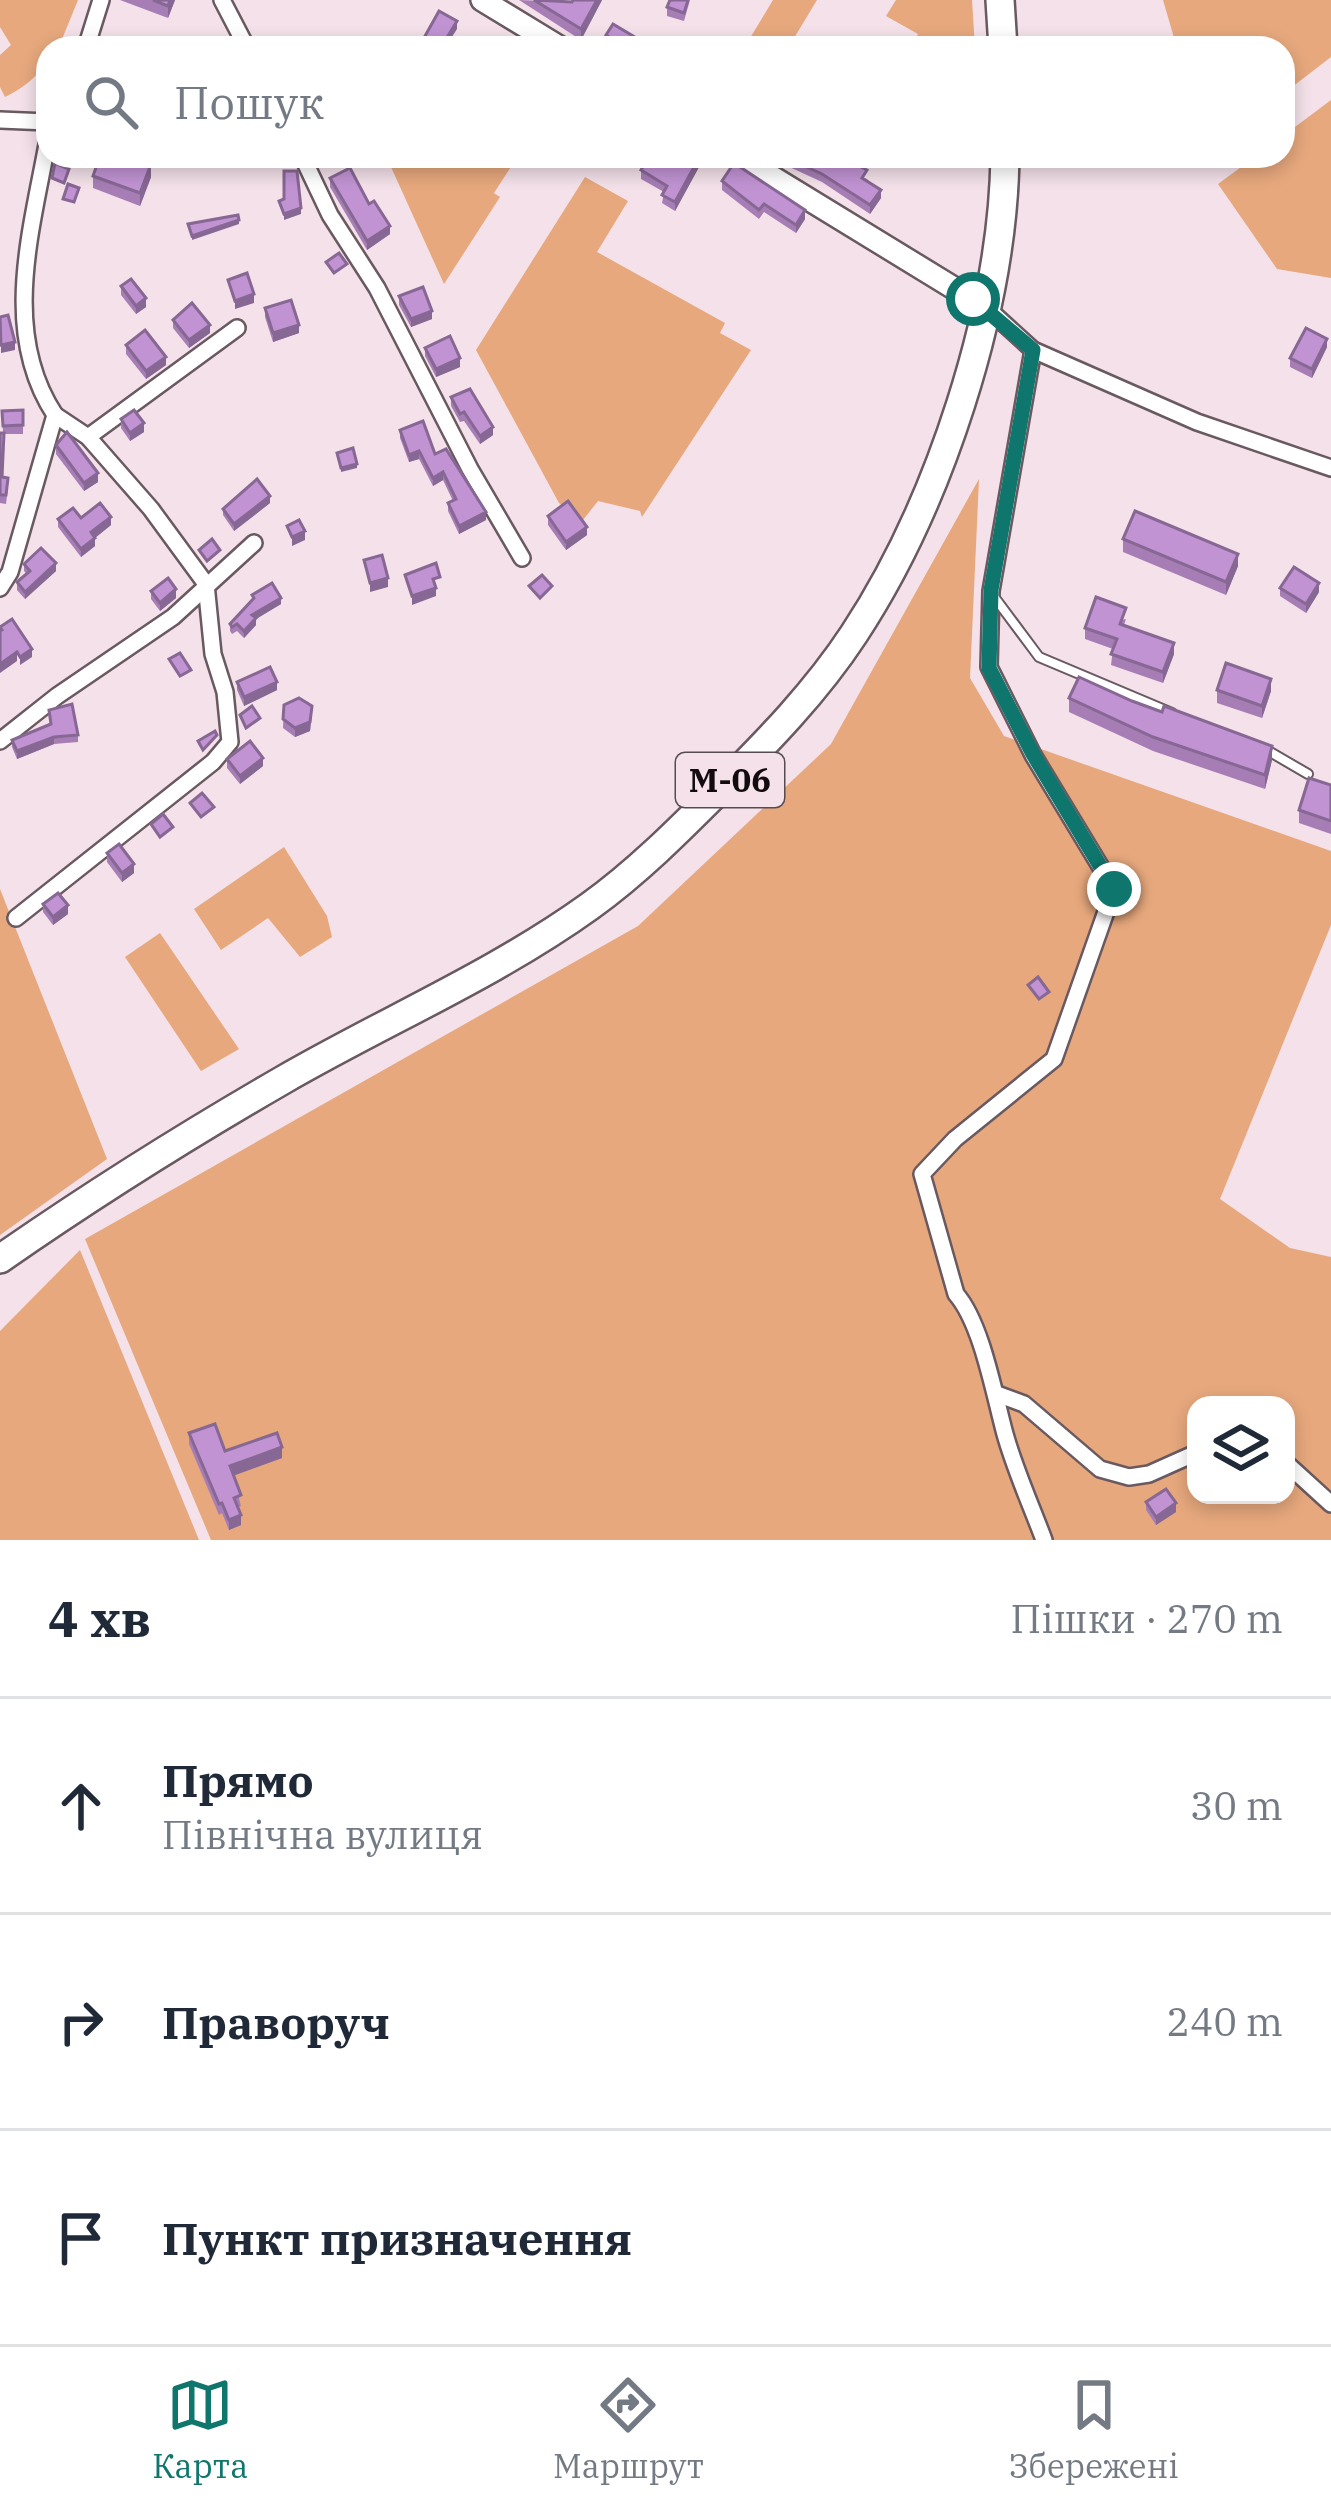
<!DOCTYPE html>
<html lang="uk">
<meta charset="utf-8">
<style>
body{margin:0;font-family:"IBM Plex Serif",serif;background:#f6f6f7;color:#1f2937}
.controls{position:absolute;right:36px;bottom:36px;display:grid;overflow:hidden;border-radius:24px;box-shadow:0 6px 18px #0003}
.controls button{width:108px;height:108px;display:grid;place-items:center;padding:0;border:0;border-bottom:3px solid #e0e1e3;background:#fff;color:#1f2937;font:60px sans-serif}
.stop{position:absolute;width:36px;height:36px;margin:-27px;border:9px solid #0f766e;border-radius:50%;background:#fff}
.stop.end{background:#0f766e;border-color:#fff;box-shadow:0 3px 12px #0008}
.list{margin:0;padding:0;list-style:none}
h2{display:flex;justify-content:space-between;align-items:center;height:156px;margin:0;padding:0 48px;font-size:51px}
h2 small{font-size:39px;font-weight:400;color:#747a83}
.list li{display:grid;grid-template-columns:78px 1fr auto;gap:36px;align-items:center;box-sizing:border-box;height:216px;padding:0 48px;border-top:3px solid #e0e1e3}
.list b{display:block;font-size:45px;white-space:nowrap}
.list p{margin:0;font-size:39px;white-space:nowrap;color:#747a83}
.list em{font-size:39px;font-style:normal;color:#747a83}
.icon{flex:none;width:66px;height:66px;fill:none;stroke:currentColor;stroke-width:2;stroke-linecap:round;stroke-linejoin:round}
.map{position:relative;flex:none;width:1331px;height:1540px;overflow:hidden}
.search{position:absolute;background:#fff;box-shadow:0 6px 18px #0003;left:36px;right:36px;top:36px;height:132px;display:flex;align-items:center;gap:30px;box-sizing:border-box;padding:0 42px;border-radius:36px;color:#747a83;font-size:45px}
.sheet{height:804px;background:#fff}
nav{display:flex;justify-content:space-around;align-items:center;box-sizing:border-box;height:168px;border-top:3px solid #e0e1e3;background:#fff;font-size:33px;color:#747a83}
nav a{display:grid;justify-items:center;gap:6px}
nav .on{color:#0f766e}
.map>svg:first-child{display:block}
.green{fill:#e7a87d;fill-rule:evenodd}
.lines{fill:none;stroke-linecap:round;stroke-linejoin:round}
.lane-casing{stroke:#695960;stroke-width:12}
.street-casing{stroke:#695960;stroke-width:20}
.secondary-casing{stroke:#695960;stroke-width:26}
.highway-casing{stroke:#695960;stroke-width:32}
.lane{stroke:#fff;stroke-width:8}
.street{stroke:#fff;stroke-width:15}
.secondary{stroke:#fff;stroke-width:21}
.highway{stroke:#fff;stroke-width:27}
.wall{fill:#a67eb5}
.shaded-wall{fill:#876794}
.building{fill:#c193d3;stroke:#876794;stroke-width:3}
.route{stroke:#0f766e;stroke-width:15}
.labels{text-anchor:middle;stroke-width:12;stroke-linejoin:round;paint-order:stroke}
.shield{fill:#f4e1e9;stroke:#564c50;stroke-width:3}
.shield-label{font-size:33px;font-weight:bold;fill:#120c0f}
</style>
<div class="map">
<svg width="1331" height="1540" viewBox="0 0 1331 1540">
<rect width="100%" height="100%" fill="#f4e1e9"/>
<!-- green -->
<g class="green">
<path d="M0,0H78L60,44L48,48C48,71 24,88 5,97L0,87V55L11,45L0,27Z"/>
<path d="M773,0H817L788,48H744Z"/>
<path d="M896,0H972L975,48H910L918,34L886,16Z"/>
<path d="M1163,0H1331V57L1283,94V48H1177Z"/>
<path d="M1331,100V278L1277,269L1218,184L1256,156H1283V136Z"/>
<path d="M386,156H518L494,193L500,197L444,284Z"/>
<path d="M585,177L628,201L597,252L725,323L720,333L751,350L642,517L640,511L598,501L583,520L559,503L476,350Z"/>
<path d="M979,479L970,678L1004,736L1331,851V925L1220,1199L1290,1248L1331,1257V1540H211L85,1239L638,926L831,744ZM1196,1405H1286V1495H1196Z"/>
<path d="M284,847L327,916L332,937L300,957L268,918L221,950L194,909Z"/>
<path d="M0,889L107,1159L0,1235Z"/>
<path d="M160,933L239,1049L201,1071L125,957Z"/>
<path d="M80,1250L199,1540H0V1331Z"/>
</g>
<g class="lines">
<defs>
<g id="lane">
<path d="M995,598L1039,657L1172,713"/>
<path d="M1265,749L1308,774"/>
</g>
<g id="street">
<path d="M222,0L247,48"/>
<path d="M86,48L101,0"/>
<path d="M0,120L48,122"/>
<path d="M302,156L330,215L377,288L470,469L522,558"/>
<path d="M988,309L1033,350L1197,422L1331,468"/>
<path d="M1033,350L991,591L989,667L1033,755L1114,889L1054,1059L955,1139L922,1174L956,1294C982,1324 994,1394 1005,1434C1015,1470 1031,1505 1044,1540"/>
<path d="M88,437L237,328"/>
<path d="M0,588L10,572L55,415C0,332 32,229 48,139"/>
<path d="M0,741L57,696L173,617L254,543"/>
<path d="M16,918L213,762L230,742L225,692L213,654L206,584L151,509L88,437L55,415"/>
<path d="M997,1394L1024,1404L1100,1469L1129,1477L1149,1474L1196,1453"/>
<path d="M1286,1463L1331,1504"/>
</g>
<g id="secondary">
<path d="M482,0L561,48"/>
<path d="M738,156L988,309"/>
</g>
<g id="highway">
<path d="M1000,0L1003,48"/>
<path d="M0,1259C92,1195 186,1136 283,1080C385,1021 494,975 590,906C636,873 677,832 718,791C767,742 816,692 854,634C939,505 1003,310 1005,156"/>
</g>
</defs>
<!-- lane casing -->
<use href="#lane" class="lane-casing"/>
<!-- street casing -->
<use href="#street" class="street-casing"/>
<!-- secondary casing -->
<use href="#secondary" class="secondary-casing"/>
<!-- highway casing -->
<use href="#highway" class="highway-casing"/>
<!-- lane -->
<use href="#lane" class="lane"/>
<!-- street -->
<use href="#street" class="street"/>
<!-- secondary -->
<use href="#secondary" class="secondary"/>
<!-- highway -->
<use href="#highway" class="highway"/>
</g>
<!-- wall -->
<g class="wall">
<path d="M120,0H175L168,18Z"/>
<path d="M519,0L572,2L573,0H602L581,40Z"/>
<path d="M690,0L684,21L667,16V7Z"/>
<path d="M562,156H579L574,165Z"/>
<path d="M649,156H705L675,211L662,203L664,192L641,179V170Z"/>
<path d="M783,156L867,179L881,198L870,214L822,182L783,164Z"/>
<path d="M93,176L151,177L140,206L93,188Z"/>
<path d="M330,178L369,204L390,234L367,250L330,187Z"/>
<path d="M722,181L805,219L796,233L764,212L759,219L722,190Z"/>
<path d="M121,286L146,307L136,314L121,295Z"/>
<path d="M399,296L432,319L411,327L399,305Z"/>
<path d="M265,308L299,333L273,342L265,317Z"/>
<path d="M173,320L210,333L189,348L173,328Z"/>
<path d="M126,345L166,365L146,379L126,354Z"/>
<path d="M1327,347L1312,378L1290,367V358Z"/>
<path d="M425,348L460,367L436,377L425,356Z"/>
<path d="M451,397L493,435L480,444L464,421L460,422L451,406Z"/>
<path d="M2,411L23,425V434H4L3,478L8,487L6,504L0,503V433H3Z"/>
<path d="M121,419L144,432L130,441L121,428Z"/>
<path d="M400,430L435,454L486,520L459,534L448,511V503L453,501L443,480L433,486L419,459L409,462L400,438Z"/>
<path d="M56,445L98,482L84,491L56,454Z"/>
<path d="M270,503L234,531L223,515V509Z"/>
<path d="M548,516L587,535L566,550L548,525Z"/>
<path d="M81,518L111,525L95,538V546L81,557L58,527V519Z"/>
<path d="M1123,539L1238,566L1226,595L1123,552Z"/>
<path d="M24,564L56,571L25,599L17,590V582L27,574L24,571Z"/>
<path d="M1280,588L1319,592L1306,613L1280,596Z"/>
<path d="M151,591L176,598L160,611L151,599Z"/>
<path d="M252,595L281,604L256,619V625L244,638L237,631L232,634L230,631V624L252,600Z"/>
<path d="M1126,619L1124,625L1174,654L1163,683L1111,665L1113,649L1085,639V628Z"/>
<path d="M237,682L277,690L244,706L237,690Z"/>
<path d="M1217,690L1271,691L1262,718L1217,703Z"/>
<path d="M1069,698L1132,701L1272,760L1265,789L1153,751L1069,712Z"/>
<path d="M284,705L312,715L310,731L295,737L283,728Z"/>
<path d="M49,710L78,735V742L54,744L17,759L12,747V740L50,724Z"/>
<path d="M227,759L263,766L240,784L227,768Z"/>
<path d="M1331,785V834L1299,823V810Z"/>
<path d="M107,853L134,873L122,882L107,862Z"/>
<path d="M43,904L68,914L53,925L43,912Z"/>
<path d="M189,1433L225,1451L282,1458L233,1475L241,1506L238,1507L241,1525L229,1530L222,1513L219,1515L189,1444Z"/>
<path d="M1146,1502L1176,1512L1156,1525L1146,1510Z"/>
</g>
<!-- shaded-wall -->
<g class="shaded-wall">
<path d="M170,0H175L168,18V6Z"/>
<path d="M597,0H602L581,40V29Z"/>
<path d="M457,21V29L445,48V41Z"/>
<path d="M700,156H705L675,211V202Z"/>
<path d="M151,164V177L140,206V193Z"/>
<path d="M881,190V198L870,214V205Z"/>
<path d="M301,208V214L284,220V214Z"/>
<path d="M805,210V219L796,233V225Z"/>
<path d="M239,220V224L192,240V236Z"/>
<path d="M390,226V234L367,250V241Z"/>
<path d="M254,294V303L235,309V301Z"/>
<path d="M146,298V307L136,314V306Z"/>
<path d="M432,311V319L411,327V319Z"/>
<path d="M210,325V333L189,348V340Z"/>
<path d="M299,325V333L273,342V333Z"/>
<path d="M1327,339V347L1312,378V369Z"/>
<path d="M15,342V350L1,353V345Z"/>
<path d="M166,357V365L146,379V371Z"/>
<path d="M460,358V367L436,377V369Z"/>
<path d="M144,423V432L130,441V433Z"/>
<path d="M493,427V435L480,444V436Z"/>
<path d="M419,451V459L409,462V455Z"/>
<path d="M357,464V468L341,472V468Z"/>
<path d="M443,472V480L433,486V478Z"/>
<path d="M98,473V482L84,491V483Z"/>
<path d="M270,496V503L234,531V524Z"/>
<path d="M486,512V520L459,534V526Z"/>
<path d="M111,517V525L91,541V532Z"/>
<path d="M587,527V535L566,550V542Z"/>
<path d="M305,531V540L292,546V537Z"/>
<path d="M95,538V546L81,557V549Z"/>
<path d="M1238,554V566L1226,595V582Z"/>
<path d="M56,563V571L25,599V592Z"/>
<path d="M388,578V587L370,592V583Z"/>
<path d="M1319,583V592L1306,613V604Z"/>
<path d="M436,588V596L412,605V596Z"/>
<path d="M176,589V598L160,611V603Z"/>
<path d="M281,598V604L256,619V625L244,638V631L252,615Z"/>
<path d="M1174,643V654L1163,683V672Z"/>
<path d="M32,649V657L20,665V657Z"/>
<path d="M17,652V661L0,673V664Z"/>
<path d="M1271,679V691L1262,718V706Z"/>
<path d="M277,682V690L244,706V697Z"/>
<path d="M312,706L310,731L295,737V728Z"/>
<path d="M54,737V744L17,759V751Z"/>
<path d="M1272,746V760L1265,789V775Z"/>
<path d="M263,758V766L240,784V776Z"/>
<path d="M134,864V873L122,882V873Z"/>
<path d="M68,905V914L53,925V917Z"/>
<path d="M282,1447V1458L230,1477V1466Z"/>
<path d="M1176,1503V1512L1156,1525V1517Z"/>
<path d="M241,1515V1525L229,1530V1520Z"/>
</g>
<!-- building -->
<g class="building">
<path d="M153,0H170L168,6Z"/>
<path d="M534,0L572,2L573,0H597L581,29Z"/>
<path d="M670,0H688L684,13L667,7Z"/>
<path d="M439,11L457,21L445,41L459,48H425L420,45Z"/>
<path d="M613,24L653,48L607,47L612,39L606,35Z"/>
<path d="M520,41L533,48H516Z"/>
<path d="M100,156H128L151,164L140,193L93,176Z"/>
<path d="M649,156H700L675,202L662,195L667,186L641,170Z"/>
<path d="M783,156H840L867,170L862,178L881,190L870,205L822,174Z"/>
<path d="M55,163L69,169L64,183L52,178Z"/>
<path d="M734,163L805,210L796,225L764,204L759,210L722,181Z"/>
<path d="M350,168L369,204L374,201L390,226L367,241L330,178Z"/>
<path d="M284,171H297L301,208L284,214L279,201L284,199Z"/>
<path d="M68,184L79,188L74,202L63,199Z"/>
<path d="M238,215L239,220L192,236L188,224Z"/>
<path d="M339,253L347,264L334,273L326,262Z"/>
<path d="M247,273L254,294L235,301L228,280Z"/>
<path d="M131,279L146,298L136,306L121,286Z"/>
<path d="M423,287L432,311L411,319L399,296Z"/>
<path d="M291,300L299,325L273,333L265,308Z"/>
<path d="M192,303L210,325L189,340L173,320Z"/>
<path d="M8,315L15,342L1,345L0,317Z"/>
<path d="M1306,328L1327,339L1312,369L1290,358Z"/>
<path d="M145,330L166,357L146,371L126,345Z"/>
<path d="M450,336L460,358L436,369L425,348Z"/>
<path d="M470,389L493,427L480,436L464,412L460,414L451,397Z"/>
<path d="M23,410V425L3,426L2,411Z"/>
<path d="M134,410L144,423L130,433L121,419Z"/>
<path d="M423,421L435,454L446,449L486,512L459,526L448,503L456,499L443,472L433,478L419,451L409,455L400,430Z"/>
<path d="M67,432L98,473L84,483L56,445Z"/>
<path d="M0,433H4L2,477L8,478L6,495H0Z"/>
<path d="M353,448L357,464L341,468L337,453Z"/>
<path d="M257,479L270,496L234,524L223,509Z"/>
<path d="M568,501L587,527L566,542L548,516Z"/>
<path d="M100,503L111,517L91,532L95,538L81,549L58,519L73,508L81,518Z"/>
<path d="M1135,511L1238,554L1226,582L1123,539Z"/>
<path d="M299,520L305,531L292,537L287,526Z"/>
<path d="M212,539L220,550L207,561L199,550Z"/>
<path d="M41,548L56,563L25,592L17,582L30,571L24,564Z"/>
<path d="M382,555L388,578L370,583L364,560Z"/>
<path d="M436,563L440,577L433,579L436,588L412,596L405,575Z"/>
<path d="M1294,567L1319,583L1306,604L1280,588Z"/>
<path d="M542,575L552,586L540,598L529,586Z"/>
<path d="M168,578L176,589L160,603L151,591Z"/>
<path d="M272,583L281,598L252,615L256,618L244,631L237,624L232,627L230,624L254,598L252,595Z"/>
<path d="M1096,597L1126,608L1120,624L1174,643L1163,672L1111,654L1117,639L1085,628Z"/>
<path d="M12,619L32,649L20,657L17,652L0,664V631L2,630L0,627Z"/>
<path d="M180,653L191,670L180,676L169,659Z"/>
<path d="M1226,663L1271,679L1262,706L1217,690Z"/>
<path d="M270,667L277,682L244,697L237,682Z"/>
<path d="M1079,677L1132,701L1162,712L1164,706L1272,746L1265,775L1153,737L1069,698Z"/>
<path d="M299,698L312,706L310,722L295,728L283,719L284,705Z"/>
<path d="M72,704L78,735L54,737L17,751L12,740L51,724L49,710Z"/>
<path d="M252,706L260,718L246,728L240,715Z"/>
<path d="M215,731L217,735L203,750L198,741Z"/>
<path d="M250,741L263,758L240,776L227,759Z"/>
<path d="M1309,778L1331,785V821L1299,810Z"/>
<path d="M202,793L214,807L201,817L190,803Z"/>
<path d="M163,814L173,827L160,837L151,824Z"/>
<path d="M119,844L134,864L122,873L107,853Z"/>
<path d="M58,893L68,905L53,917L43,904Z"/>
<path d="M1038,977L1049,992L1039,999L1028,985Z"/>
<path d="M215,1424L225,1451L277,1433L282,1447L230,1466L241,1495L234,1498L241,1515L229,1520L222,1503L219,1504L189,1433Z"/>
<path d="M1166,1489L1176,1503L1156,1517L1146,1502Z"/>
</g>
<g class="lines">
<!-- route -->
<path class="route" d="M973,299L1033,350L991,590L989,668L1033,754L1114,889"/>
</g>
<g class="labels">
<!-- shield labels -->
<rect class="shield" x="676" y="753" width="108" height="54" rx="9"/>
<g class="shield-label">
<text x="730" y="792">М-06</text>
</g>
</g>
</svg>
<div class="controls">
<button><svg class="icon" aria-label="layers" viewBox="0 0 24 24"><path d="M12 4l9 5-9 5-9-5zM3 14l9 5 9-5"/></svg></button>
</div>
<div class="stop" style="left:973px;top:299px"></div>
<div class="stop end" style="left:1114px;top:889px"></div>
<div class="search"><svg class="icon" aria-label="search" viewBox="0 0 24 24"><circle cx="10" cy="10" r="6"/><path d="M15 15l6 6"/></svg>Пошук</div>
</div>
<section class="sheet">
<h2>4 хв<small>Пішки · 270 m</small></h2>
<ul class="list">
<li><svg class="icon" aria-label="ahead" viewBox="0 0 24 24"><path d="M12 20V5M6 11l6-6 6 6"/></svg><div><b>Прямо</b><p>Північна вулиця</p></div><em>30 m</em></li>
<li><svg class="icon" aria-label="right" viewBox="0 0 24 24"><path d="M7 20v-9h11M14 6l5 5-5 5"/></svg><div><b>Праворуч</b></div><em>240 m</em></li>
<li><svg class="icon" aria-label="arrive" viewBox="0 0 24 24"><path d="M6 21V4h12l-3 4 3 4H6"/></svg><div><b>Пункт призначення</b></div></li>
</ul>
</section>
<nav>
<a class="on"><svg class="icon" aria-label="map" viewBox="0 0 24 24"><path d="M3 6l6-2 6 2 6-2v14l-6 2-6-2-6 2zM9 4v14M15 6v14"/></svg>Карта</a>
<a><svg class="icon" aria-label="directions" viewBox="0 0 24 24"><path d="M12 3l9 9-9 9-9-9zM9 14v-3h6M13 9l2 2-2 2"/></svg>Маршрут</a>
<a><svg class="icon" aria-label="saved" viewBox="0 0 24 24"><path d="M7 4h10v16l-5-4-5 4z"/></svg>Збережені</a>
</nav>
